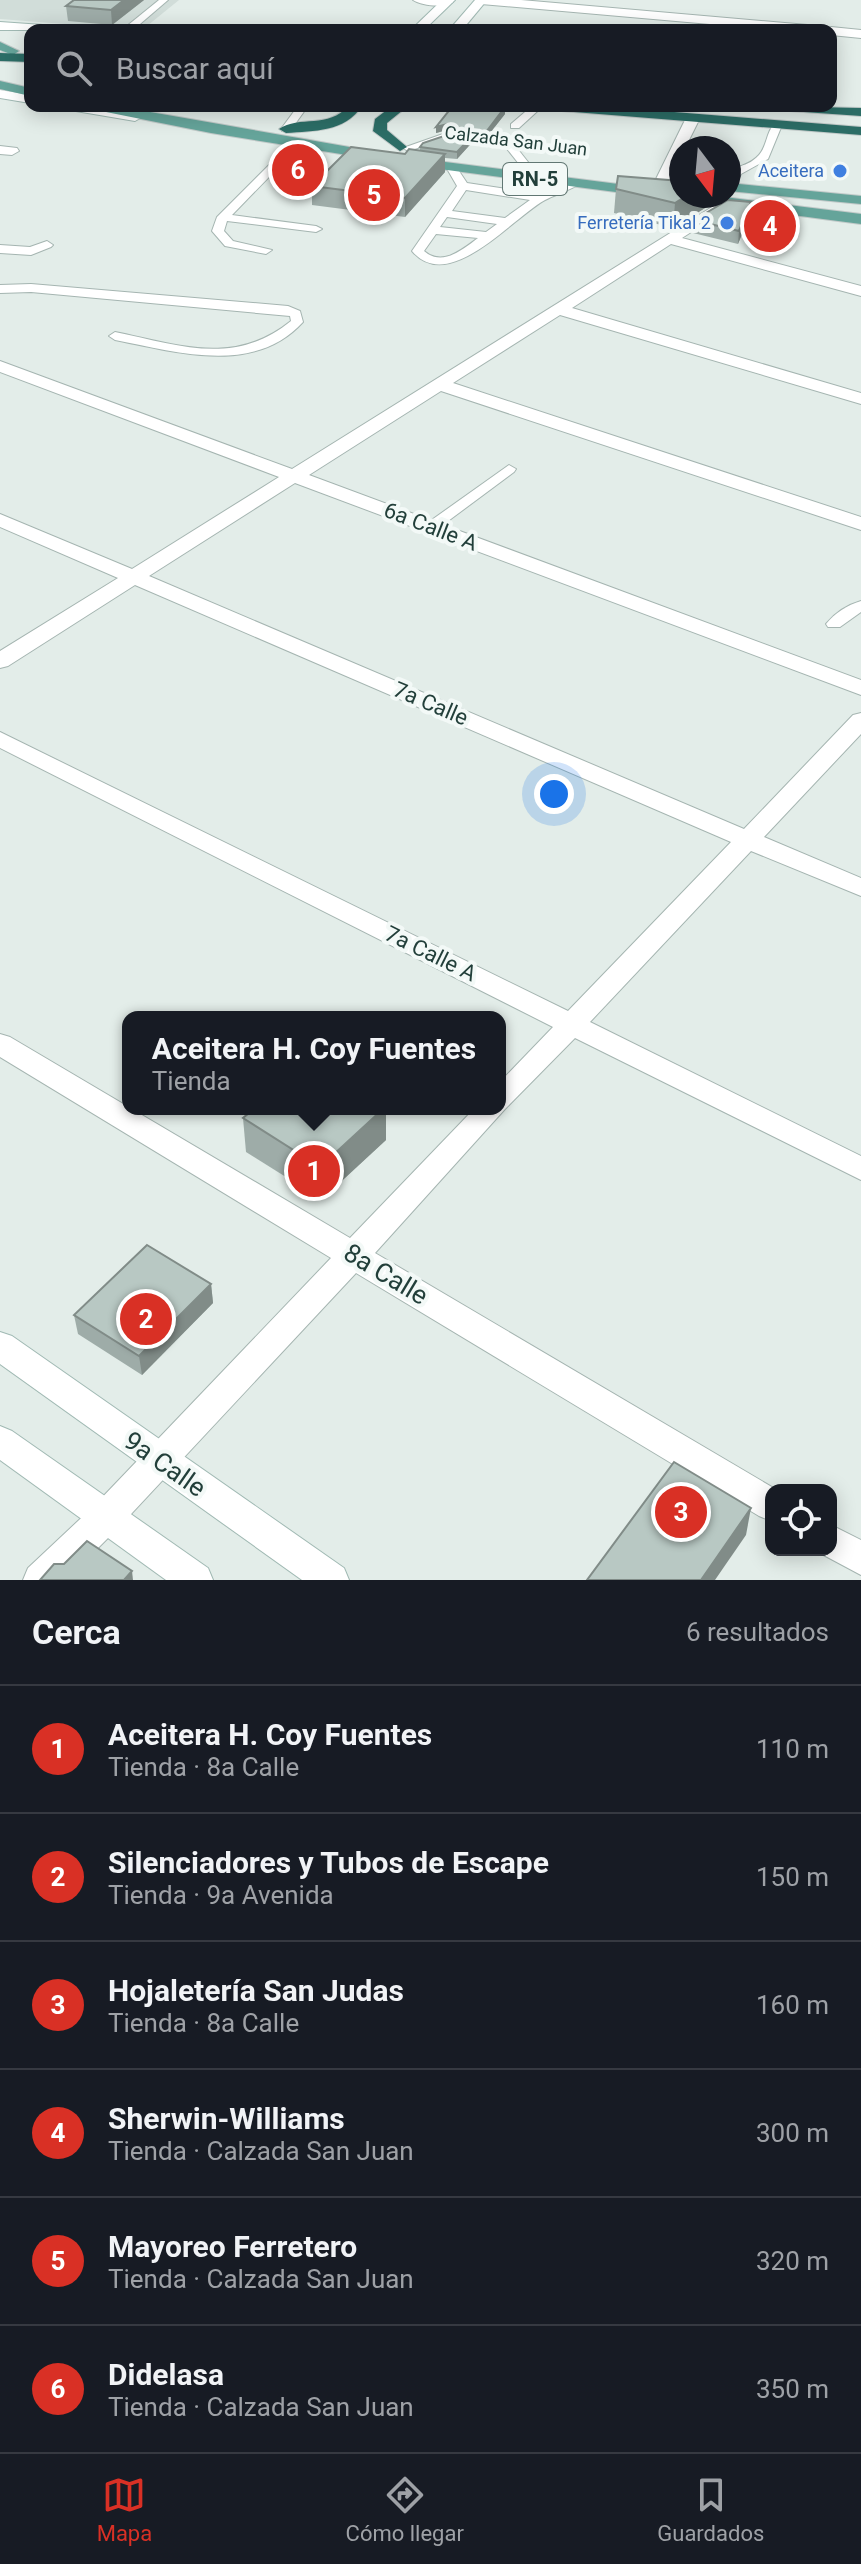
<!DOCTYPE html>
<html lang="es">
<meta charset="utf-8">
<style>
body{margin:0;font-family:Roboto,sans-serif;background:#20242c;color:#f1f3f6}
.controls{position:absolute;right:24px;bottom:24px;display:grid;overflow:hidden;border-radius:16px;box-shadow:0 4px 20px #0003}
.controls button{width:72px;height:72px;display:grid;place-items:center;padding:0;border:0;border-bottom:2px solid #363941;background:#171b24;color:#f1f3f6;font:40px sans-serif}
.compass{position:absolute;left:669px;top:136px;width:72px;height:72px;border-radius:50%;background:#171b24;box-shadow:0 4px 20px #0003;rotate:164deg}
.you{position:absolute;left:554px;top:794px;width:28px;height:28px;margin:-20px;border:6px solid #fff;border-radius:50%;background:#1a73e8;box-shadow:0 0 0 12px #1a73e833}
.badge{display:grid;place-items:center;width:52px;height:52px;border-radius:50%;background:#d93025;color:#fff;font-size:26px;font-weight:700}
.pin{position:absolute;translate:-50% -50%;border:4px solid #fff;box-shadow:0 2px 8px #0006}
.popup{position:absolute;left:122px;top:1011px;width:384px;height:104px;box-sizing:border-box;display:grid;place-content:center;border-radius:16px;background:#171b24;filter:drop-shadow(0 2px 6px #0005);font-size:26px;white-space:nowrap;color:#9ea1a6}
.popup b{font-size:30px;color:#f1f3f6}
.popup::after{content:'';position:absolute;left:50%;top:100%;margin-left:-16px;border:16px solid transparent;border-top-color:#171b24}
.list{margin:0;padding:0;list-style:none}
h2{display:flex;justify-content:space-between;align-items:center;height:104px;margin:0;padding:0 32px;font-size:34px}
h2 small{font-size:26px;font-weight:400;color:#9ea1a6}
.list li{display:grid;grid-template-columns:52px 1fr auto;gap:24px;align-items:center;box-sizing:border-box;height:128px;padding:0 32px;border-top:2px solid #363941}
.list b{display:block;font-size:30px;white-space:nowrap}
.list p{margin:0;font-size:26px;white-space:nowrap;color:#9ea1a6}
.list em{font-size:26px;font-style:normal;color:#9ea1a6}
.icon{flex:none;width:44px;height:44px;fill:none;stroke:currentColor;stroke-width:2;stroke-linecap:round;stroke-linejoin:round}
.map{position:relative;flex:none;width:861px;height:1580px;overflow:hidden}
.search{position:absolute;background:#171b24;box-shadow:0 4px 20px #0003;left:24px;right:24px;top:24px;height:88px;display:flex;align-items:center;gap:20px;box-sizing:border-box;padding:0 28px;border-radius:16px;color:#9ea1a6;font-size:30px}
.sheet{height:872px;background:#171b24}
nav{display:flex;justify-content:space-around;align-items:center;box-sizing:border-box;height:112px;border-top:2px solid #363941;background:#171b24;font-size:22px;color:#9ea1a6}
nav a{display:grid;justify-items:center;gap:4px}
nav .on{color:#d93025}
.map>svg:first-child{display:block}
.built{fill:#d1ddd9}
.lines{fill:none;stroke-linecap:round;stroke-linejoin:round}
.lane-casing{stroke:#a5b5b1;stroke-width:2}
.street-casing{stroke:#a5b5b1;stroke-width:2}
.secondary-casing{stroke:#a0b9b3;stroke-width:2}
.primary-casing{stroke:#c1c9c8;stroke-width:2}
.highway-casing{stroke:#c1c9c8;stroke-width:2}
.lane{fill:#fff;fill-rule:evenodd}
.street{fill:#fff;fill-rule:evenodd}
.secondary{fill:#fff;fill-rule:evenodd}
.primary{fill:#65a49a;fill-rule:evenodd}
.highway{fill:#2c6d66;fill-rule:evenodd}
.wall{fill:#9eaca8}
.shaded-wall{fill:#818c88}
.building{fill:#b8c8c3;stroke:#818c88;stroke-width:2}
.shop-dot{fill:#3f7fe0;stroke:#f3f9f7;stroke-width:3}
.labels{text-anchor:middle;stroke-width:8;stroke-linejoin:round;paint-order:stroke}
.far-street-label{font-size:18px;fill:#223f3a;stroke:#f3f9f7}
.far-shop-label{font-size:18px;fill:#366cbe;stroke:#f3f9f7;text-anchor:end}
.shield{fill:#f3f9f7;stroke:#617773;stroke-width:2}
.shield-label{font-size:20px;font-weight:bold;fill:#223f3a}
.street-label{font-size:22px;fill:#223f3a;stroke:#f3f9f7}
.near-street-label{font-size:26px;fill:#223f3a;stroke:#f3f9f7}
</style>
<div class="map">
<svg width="861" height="1580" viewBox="0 0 861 1580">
<rect width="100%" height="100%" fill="#e3ede9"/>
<!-- built -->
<path class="built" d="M0,0H179L142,30L0,19Z"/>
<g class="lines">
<defs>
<g id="lane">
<path d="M159,0H168L133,30H122Z"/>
<path d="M298,106H308L290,131H282L281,129Z"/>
<path d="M532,106H543L519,128H511V124Z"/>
<path d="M777,122L782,125L768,159L741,174L733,189L729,190C729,159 744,172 759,155C768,145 766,129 777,122Z"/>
<path d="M443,134L448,137L447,139L408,151L403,148Z"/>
<path d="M501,138H509L528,162L527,164H519L500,140Z"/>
<path d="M294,140L303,142L232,215L316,226L322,229L316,232L227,221L224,231L233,241L272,250L266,254L225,246L212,231L217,217Z"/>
<path d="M447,165H455L467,183L539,194L569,182L579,184C569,191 556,194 545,200C512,218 449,295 412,251L457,186L446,167ZM466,190L530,200L505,218L452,211ZM447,217L497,224L486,232L440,227ZM436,234L478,238C462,250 442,267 424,251Z"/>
<path d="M47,241L53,245L51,247L31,255L0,253V245L30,247Z"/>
<path d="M31,284L288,306L300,311L303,322C254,376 177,352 115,340L109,336L115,332C179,345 234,367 291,321L290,316L31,292L0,293V285Z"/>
<path d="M509,465L516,469L514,472L436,530H426V524Z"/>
<path d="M861,601V612L840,627H828L826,624C835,613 847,605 861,601Z"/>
</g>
<g id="street">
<path d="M413,0H452L453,2C444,8 422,6 413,0Z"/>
<path d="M475,0H521L819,26L825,30H778L481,4Z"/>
<path d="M831,27L861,30V38L831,35V30H826Z"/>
<path d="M693,114L700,118L685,148H681C681,160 675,179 663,183L658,182L656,179L686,118Z"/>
<path d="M0,146L17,148L19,151L12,155L0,154Z"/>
<path d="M720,202L728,207L725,210L682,238L861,286V296L671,244L572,308L861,393V404L560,315L453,383L861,517V530L441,391L309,475L861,680V695L295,483L149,576L744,829L853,715L861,713V734L764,837L861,878V896L751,851L590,1022L861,1156V1180L575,1038L505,1109L375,1253L777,1490H771V1521L759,1516L356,1273L118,1528L66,1580H23L28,1568L94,1506L331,1258L0,1057V1034L10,1037L350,1238L474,1109H500V1082L553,1027L0,748V732L568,1011L731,842L135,585L8,666L0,668V651L118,578L0,527V514L132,569L279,477L0,372V361L292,469Z"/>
<path d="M831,1525L861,1540V1575L818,1552L817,1550H831Z"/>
</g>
<g id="secondary">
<path d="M442,0H455L424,30H411Z"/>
<path d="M475,0H487L462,30H449Z"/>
<path d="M0,22L57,26L63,30H0Z"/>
<path d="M0,90L30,95V103L0,98Z"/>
<path d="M63,106C86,106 123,104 142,117L135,121L70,110Z"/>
<path d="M0,1332L12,1336L344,1568L349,1580H302L0,1364Z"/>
<path d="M0,1426L12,1431L208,1568L213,1580H166L0,1460Z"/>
</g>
<g id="primary">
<path d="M0,42L19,51L13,55L0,50Z"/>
<path d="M0,81L30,88V96L0,89Z"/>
<path d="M89,106H116L378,152L385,156L378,160L211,133L96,110Z"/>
<path d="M414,158L681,192V196H716L861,214V224L409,165L407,162Z"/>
<path d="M729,183L861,196V204L729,191Z"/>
</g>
<g id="highway">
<path d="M0,53L30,54V62L0,61Z"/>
<path d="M348,106H362C345,132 314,131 286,133L279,129C299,115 329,129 348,106Z"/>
<path d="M392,106H408L387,123V130L407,147L400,151L373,131L375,119Z"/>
<path d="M542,106H600L861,127V135L549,110Z"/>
<path d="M768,106L861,108V116L775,110Z"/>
</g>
</defs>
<!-- lane casing -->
<use href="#lane" class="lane-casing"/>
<!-- street casing -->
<use href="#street" class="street-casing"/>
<!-- secondary casing -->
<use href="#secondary" class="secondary-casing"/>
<!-- primary casing -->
<use href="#primary" class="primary-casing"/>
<!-- highway casing -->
<use href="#highway" class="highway-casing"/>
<!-- lane -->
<use href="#lane" class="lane"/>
<!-- street -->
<use href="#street" class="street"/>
<!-- secondary -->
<use href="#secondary" class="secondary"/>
<!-- primary -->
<use href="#primary" class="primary"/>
<!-- highway -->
<use href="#highway" class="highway"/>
</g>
<!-- wall -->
<g class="wall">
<path d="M74,0H144L112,25L68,21L66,6Z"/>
<path d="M457,106H502L505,114L486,138L477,137L457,159L445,158V172L405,217L312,205V186L405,154L420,150V147L454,132L451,129L436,133V127Z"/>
<path d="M616,189L705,208L673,228L614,213Z"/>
<path d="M751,202L750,214L738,244L693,233L694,220Z"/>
<path d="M254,1109H386V1140L333,1189H305L246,1152L243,1118Z"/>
<path d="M211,1284L213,1303L142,1375L78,1334L74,1315Z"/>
</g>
<!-- shaded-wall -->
<g class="shaded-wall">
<path d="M124,0H144L112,25L111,10Z"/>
<path d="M505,107V114L486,138V132Z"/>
<path d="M451,123V129L436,133V127Z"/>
<path d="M477,131V137L457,159V152Z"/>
<path d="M445,154V172L405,217V198Z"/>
<path d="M686,196H706L705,208L673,228L675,203Z"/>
<path d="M751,202L750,214L738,244L739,231Z"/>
<path d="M383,1109H386V1140L333,1189L332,1156Z"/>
<path d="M211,1284L213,1303L142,1375L139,1356Z"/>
<path d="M751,1508L746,1535L715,1580H701Z"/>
<path d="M132,1571L133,1580H124Z"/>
</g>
<!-- building -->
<g class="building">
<path d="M74,0H124L111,10L66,6Z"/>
<path d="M457,106H499L505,107L486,132L477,131L457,152L420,147L423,143L456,132L457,128L451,123L436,127L452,107Z"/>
<path d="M351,147L405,154L409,149L445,154L405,198L312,186Z"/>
<path d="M618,176L681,181V196H686L675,203L616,189Z"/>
<path d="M728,200L751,202L739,231L694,220Z"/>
<path d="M254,1109H383L332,1156H303L243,1118Z"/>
<path d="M147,1245L211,1284L139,1356L74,1315Z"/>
<path d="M674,1462L751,1508L701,1580H587Z"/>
<path d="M87,1541L132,1571L124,1580H40L54,1564H64Z"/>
</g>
<!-- markers -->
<g class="shop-dot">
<circle cx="840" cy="171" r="8"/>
<circle cx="727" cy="223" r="8"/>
</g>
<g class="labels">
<!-- far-street labels -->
<g class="far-street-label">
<text transform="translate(516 141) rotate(7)" y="6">Calzada San Juan</text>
</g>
<!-- far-shop labels -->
<g class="far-shop-label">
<text x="824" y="177">Aceitera</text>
<text x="711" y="229">Ferretería Tikal 2</text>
</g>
<!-- shield labels -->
<rect class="shield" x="503" y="163" width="64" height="32" rx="6"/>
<g class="shield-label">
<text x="535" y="186">RN-5</text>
</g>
<!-- street labels -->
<g class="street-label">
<text transform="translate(431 526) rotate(21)" y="8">6a Calle A</text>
<text transform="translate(431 703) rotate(23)" y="8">7a Calle</text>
<text transform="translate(431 953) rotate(26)" y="8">7a Calle A</text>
</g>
<!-- near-street labels -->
<g class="near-street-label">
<text transform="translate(386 1274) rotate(31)" y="9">8a Calle</text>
<text transform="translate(165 1464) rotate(35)" y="9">9a Calle</text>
</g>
</g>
</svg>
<div class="controls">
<button><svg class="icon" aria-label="locate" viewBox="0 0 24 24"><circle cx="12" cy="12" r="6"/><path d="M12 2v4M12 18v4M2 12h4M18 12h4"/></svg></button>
</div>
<svg class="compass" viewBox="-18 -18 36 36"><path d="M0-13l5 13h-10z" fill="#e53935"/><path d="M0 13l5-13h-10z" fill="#9ea1a6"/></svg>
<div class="you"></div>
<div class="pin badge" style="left:314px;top:1171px">1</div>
<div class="popup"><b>Aceitera H. Coy Fuentes</b>Tienda</div>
<div class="pin badge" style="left:146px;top:1319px">2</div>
<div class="pin badge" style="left:681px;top:1512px">3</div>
<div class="pin badge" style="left:770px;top:226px">4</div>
<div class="pin badge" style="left:374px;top:195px">5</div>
<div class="pin badge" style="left:298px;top:170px">6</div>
<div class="search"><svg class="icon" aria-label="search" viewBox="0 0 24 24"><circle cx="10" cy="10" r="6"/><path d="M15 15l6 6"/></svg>Buscar aquí</div>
</div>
<section class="sheet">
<h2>Cerca<small>6 resultados</small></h2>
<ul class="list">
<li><span class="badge">1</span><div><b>Aceitera H. Coy Fuentes</b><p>Tienda · 8a Calle</p></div><em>110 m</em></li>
<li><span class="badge">2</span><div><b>Silenciadores y Tubos de Escape</b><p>Tienda · 9a Avenida</p></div><em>150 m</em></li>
<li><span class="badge">3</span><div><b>Hojaletería San Judas</b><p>Tienda · 8a Calle</p></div><em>160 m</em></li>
<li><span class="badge">4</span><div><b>Sherwin-Williams</b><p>Tienda · Calzada San Juan</p></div><em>300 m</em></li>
<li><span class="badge">5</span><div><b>Mayoreo Ferretero</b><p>Tienda · Calzada San Juan</p></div><em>320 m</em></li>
<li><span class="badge">6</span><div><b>Didelasa</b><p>Tienda · Calzada San Juan</p></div><em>350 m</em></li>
</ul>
</section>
<nav>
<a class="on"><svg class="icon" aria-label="map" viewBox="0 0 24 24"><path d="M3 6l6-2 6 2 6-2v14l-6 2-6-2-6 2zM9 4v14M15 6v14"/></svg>Mapa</a>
<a><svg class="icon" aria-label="directions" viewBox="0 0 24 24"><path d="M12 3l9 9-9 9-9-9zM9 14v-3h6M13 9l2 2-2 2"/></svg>Cómo llegar</a>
<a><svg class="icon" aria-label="saved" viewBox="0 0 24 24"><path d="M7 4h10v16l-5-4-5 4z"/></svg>Guardados</a>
</nav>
